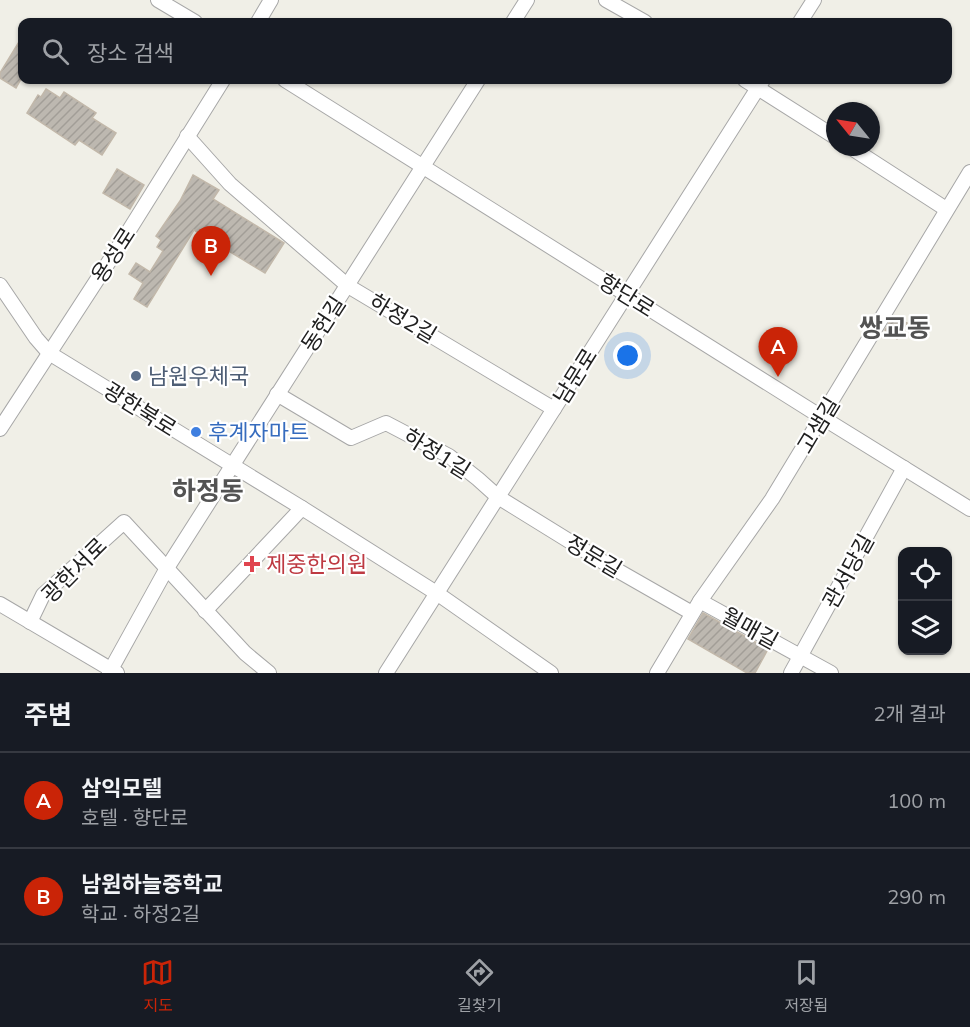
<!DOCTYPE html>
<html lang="ko">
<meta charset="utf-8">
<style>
body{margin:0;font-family:Mulish,"Noto Sans KR",sans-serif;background:#20242c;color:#f1f3f6}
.controls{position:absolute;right:18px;bottom:18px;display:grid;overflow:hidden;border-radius:12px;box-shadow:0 2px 4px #0004}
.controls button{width:54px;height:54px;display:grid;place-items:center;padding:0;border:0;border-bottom:2px solid #363941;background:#171b24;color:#f1f3f6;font:30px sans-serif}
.compass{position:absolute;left:826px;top:102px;width:54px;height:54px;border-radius:50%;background:#171b24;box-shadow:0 2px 4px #0004;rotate:300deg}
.you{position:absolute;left:628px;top:356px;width:21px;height:21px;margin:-15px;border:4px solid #fff;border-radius:50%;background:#1a73e8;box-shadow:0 0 0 9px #1a73e833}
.badge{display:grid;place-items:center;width:39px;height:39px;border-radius:50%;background:#ca2407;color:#fff;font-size:20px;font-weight:700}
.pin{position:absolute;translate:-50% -50px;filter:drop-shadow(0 2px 3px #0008)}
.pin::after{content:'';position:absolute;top:32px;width:21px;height:18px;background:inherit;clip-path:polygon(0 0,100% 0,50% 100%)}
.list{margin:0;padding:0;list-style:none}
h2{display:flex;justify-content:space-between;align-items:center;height:78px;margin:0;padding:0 24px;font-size:26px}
h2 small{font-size:20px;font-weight:400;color:#9ea1a6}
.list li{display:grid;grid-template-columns:39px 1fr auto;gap:18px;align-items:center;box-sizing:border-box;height:96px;padding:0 24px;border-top:2px solid #363941}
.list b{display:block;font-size:22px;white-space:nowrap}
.list p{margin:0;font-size:20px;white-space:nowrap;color:#9ea1a6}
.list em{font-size:20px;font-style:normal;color:#9ea1a6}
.icon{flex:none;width:33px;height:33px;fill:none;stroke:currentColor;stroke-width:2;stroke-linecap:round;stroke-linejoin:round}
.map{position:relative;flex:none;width:970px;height:673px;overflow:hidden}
.search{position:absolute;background:#171b24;box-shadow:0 2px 4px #0004;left:18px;right:18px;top:18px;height:66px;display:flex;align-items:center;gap:15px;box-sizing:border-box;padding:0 21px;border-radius:12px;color:#9ea1a6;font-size:22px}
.sheet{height:270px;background:#171b24}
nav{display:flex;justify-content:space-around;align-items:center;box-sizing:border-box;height:84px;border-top:2px solid #363941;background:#171b24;font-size:16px;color:#9ea1a6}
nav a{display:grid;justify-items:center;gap:3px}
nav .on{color:#ca2407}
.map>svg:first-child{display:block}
.building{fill:url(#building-hatch);stroke:#c2b8aa;stroke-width:1.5}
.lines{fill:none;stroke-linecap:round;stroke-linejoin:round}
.minor-casing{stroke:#a7a7a7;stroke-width:16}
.minor{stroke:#fff;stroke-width:14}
.service-dot{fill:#5c6f8a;stroke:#fff;stroke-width:2}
.shop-dot{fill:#3f7fe0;stroke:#fff;stroke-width:2}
.health-dot{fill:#e0444e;stroke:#fff;stroke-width:2}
.labels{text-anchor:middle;stroke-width:4.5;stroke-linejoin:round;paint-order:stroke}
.street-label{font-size:22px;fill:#202020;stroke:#fff}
.service-label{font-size:22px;fill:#4e5e75;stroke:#fff;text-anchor:start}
.shop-label{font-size:22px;fill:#366cbe;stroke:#fff;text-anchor:start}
.health-label{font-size:22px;fill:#be3a42;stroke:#fff;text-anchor:start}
.quarter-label{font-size:26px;font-weight:bold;fill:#535353;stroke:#fff}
</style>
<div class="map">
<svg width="970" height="673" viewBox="0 0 970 673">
<defs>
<pattern id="building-hatch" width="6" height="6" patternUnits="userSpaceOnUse" patternTransform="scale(1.5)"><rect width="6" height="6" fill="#bdb8b0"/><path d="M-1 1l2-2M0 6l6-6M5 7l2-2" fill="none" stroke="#a29e97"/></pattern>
</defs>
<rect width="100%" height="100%" fill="#f0efe7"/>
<!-- building -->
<g class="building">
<path d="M22,37V77L16,88L0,78V73Z"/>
<path d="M46,89L60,98L64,92L96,113L92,118L116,133L102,155L79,140L75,145L27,113L38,95L41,97Z"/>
<path d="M117,169L144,185L130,209L103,193Z"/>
<path d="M193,175L219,190L213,199L284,243L265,273L194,230L147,307L134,299L143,283L129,274L136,263L150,272L163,251L157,247L161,240L156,236L180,201Z"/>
<path d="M893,316L907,323L897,339L885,330Z"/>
<path d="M703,613L768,649L755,673H747L688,639Z"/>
</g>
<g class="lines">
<defs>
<g id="minor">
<path d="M158,0L195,22"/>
<path d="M606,0L645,22"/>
<path d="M258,22L271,0"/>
<path d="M513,22L527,0"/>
<path d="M800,22L814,0"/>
<path d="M285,80L823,418L970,509"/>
<path d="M745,80L835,137"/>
<path d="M187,136L230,184L348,286L554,409"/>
<path d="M850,147L946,209"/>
<path d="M0,285L36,338L49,353L302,508L438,594L551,673"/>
<path d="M277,394L351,438L386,423L449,456L478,479L498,497L608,565L692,613"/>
<path d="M0,429L123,240L223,80"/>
<path d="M700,601L831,673"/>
<path d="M0,604L117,673"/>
<path d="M205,611L302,508"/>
<path d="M30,622L43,595L124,522L245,653L269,673"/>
<path d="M109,673L167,568L478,80"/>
<path d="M386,673L763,80"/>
<path d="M657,673L700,601L772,499L970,172"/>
<path d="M791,673L904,468"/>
</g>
</defs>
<!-- minor casing -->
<use href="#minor" class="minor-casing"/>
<!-- minor -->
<use href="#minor" class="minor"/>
</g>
<!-- markers -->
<circle class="service-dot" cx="136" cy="376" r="6"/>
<circle class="shop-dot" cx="196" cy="432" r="6"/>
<path class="health-dot" d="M249 555h6v6h6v6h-6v6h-6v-6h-6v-6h6z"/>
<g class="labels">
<!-- street labels -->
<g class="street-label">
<text transform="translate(113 255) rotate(-57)" y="8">용성로</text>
<text transform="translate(627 295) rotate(32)" y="8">향단로</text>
<text transform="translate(403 318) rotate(31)" y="8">하정2길</text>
<text transform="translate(323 324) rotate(-57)" y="8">동헌길</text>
<text transform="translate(575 376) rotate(-58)" y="8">남문로</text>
<text transform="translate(140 409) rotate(32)" y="8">광한북로</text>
<text transform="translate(818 425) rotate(-59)" y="8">고샘길</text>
<text transform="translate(437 453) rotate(32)" y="8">하정1길</text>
<text transform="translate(594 556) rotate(31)" y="8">정문길</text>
<text transform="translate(74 570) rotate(-45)" y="8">광한서로</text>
<text transform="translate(848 571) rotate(-61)" y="8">관서당길</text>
<text transform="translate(750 628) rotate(29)" y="8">월매길</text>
</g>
<!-- service labels -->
<g class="service-label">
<text x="148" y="384">남원우체국</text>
</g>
<!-- shop labels -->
<g class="shop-label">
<text x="208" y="440">후계자마트</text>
</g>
<!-- health labels -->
<g class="health-label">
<text x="266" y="572">제중한의원</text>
</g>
<!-- quarter labels -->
<g class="quarter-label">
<text x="895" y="337">쌍교동</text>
<text x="208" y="500">하정동</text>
</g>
</g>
</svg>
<div class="controls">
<button><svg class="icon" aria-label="locate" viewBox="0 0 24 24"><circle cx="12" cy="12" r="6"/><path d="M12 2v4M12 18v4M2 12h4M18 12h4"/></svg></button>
<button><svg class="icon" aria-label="layers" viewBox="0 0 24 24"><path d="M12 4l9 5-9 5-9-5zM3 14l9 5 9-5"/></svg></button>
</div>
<svg class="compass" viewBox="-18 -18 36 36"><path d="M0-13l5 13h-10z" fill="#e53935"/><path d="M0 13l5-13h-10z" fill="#9ea1a6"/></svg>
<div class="you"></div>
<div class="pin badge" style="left:778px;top:377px">A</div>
<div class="pin badge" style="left:211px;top:276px">B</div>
<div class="search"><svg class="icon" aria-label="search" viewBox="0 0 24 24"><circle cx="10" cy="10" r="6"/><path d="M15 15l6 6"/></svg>장소 검색</div>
</div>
<section class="sheet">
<h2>주변<small>2개 결과</small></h2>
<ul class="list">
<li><span class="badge">A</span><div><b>삼익모텔</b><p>호텔 · 향단로</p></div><em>100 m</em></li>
<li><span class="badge">B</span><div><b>남원하늘중학교</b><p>학교 · 하정2길</p></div><em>290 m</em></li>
</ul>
</section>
<nav>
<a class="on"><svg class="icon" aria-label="map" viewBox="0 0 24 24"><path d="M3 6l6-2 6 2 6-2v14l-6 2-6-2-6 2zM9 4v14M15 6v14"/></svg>지도</a>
<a><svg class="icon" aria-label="directions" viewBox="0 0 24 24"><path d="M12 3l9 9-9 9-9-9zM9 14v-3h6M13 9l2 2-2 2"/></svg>길찾기</a>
<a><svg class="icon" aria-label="saved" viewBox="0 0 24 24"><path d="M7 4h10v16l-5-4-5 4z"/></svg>저장됨</a>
</nav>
